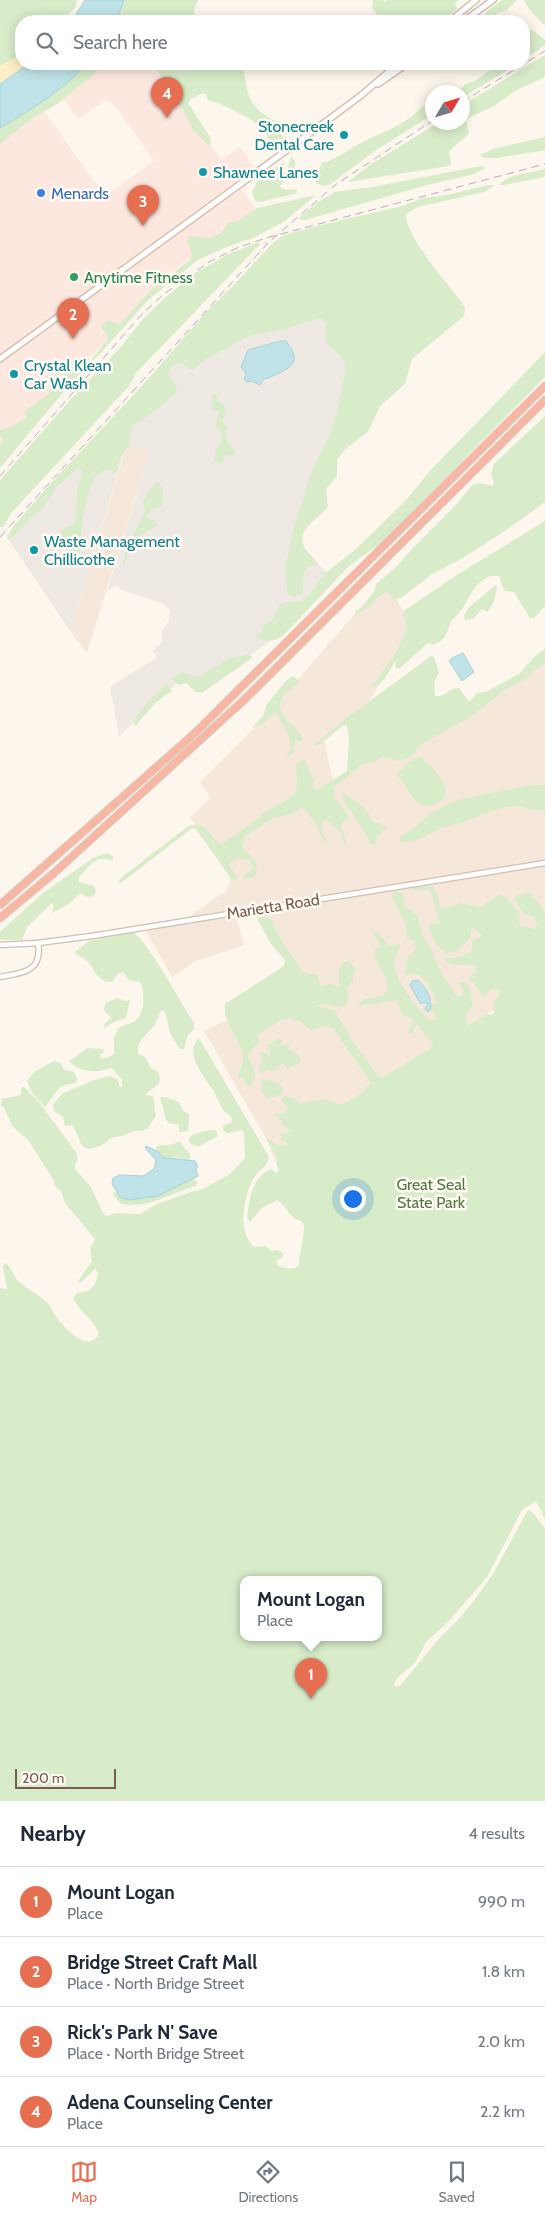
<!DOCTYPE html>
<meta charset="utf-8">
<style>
body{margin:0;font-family:Cabin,sans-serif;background:#f6f6f7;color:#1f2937}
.compass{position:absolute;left:425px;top:85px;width:45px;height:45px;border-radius:50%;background:#fff;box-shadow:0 2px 12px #0003;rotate:52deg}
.scale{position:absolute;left:15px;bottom:12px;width:101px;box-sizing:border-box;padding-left:5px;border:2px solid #7a5c4d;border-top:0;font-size:14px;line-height:18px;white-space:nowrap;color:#7a5c4d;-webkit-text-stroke:4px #fffaf3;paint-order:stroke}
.you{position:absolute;left:352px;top:1198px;width:18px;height:18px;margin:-12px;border:4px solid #fff;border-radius:50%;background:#1a73e8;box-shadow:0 0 0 8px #1a73e833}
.badge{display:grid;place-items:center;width:32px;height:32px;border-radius:50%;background:#e76f51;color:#fff;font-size:16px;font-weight:700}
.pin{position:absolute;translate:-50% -41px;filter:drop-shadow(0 1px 2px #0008)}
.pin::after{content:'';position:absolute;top:26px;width:18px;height:15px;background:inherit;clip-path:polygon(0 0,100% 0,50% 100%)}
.popup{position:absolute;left:240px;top:1576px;width:142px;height:65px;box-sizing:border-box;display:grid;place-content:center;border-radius:10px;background:#fff;filter:drop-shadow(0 1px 4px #0005);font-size:16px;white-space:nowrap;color:#747a83}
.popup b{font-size:19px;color:#1f2937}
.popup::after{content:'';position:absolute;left:50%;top:100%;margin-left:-10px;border:10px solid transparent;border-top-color:#fff}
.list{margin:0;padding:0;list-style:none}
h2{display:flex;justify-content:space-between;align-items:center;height:65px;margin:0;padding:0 20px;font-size:21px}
h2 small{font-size:16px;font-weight:400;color:#747a83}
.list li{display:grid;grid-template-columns:32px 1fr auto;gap:15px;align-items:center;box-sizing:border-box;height:70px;padding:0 20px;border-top:1px solid #e0e1e3}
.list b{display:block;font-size:19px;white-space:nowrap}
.list p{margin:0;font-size:16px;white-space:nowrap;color:#747a83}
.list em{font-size:16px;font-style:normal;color:#747a83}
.icon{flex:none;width:28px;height:28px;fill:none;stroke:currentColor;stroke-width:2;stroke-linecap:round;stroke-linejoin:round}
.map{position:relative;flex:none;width:545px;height:1801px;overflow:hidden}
.search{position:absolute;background:#fff;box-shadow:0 2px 12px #0003;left:15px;right:15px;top:15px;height:55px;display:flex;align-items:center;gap:12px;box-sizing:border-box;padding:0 18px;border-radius:20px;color:#747a83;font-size:19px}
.sheet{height:345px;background:#fff}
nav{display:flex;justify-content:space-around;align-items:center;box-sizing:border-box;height:70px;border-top:1px solid #e0e1e3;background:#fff;font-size:14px;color:#747a83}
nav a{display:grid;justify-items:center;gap:2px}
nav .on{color:#e76f51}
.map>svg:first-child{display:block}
.residential{fill:#f5e8da}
.commercial{fill:#fde8e0}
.industrial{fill:#efe9e4}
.green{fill:#d8ecc9;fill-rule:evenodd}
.sand{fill:#fcefc7}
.water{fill:#bfe3e8;stroke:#a5d3da}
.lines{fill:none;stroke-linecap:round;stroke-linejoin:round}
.tertiary-casing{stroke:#d1beb0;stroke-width:7}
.secondary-casing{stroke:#d6c0b0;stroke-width:8}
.motorway-casing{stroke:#dad1cd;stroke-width:9}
.tertiary{stroke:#fff;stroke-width:4.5}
.secondary{stroke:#fff;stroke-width:5}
.motorway{stroke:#f7b7a3;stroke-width:7}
.rail{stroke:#b9a8c9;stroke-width:1;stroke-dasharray:8 5;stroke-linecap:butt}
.culture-dot{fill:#0f9aa8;stroke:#fffaf3;stroke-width:2}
.shop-dot{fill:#3f7fe0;stroke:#fffaf3;stroke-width:2}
.leisure-dot{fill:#2e9e5b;stroke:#fffaf3;stroke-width:2}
.labels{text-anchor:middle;stroke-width:5;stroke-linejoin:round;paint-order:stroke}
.culture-label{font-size:16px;fill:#0d838f;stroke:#fffaf3;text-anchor:start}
.shop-label{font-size:16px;fill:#366cbe;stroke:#fffaf3;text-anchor:start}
.leisure-label{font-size:16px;fill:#27864d;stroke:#fffaf3;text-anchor:start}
.street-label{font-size:16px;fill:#7a5c4d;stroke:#fffaf3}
.park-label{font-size:16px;fill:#537a41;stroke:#fffaf3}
</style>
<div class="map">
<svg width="545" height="1801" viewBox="0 0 545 1801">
<rect width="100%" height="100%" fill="#fdf6ec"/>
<!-- residential -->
<g class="residential">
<path d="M127,444L149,452L87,653L71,632Z"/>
<path d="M385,579L412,627L367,705L324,738L333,783L545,659V986L488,1013L375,1082L380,1089L276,1163L266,1138L204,1031L227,1020L226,1005L288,964L255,912L236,916L244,945L196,961L172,977L142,924L186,918L226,891L231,878L190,817L211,798L200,782L268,714Z"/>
</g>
<!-- commercial -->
<path class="commercial" d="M106,64H154L221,160L240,147L260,176L241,189L256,209L158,282L0,460V142L44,111L105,196L154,161L116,107L106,100L78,119L62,97Z"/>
<!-- industrial -->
<path class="industrial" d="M321,310L359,375L298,540L330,577L283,632L202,690L186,675L119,736L110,687L157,657L152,650L163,642L161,633L169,620L170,610L162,603L124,591L115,586L107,592L149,452L126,444L71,632L6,536L150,386L183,354Z"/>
<!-- green -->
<g class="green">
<path d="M0,0H77L75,8L61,21H21V55L0,66Z"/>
<path d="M124,0H198L194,10L195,21H116Z"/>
<path d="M373,0H383L385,2L387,0H459L455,2L457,9L442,21H382L372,8Z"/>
<path d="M502,0H517L506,11L497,13L494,21H489L485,15L487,11Z"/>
<path d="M524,0H545V26L529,9Z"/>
<path d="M528,29L534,31L545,40V45L524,60L526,45L524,30Z"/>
<path d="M545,55V76L543,78L515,91L494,106L466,119L469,134L449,151L451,164L449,166L348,182L371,164L438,123L462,122L463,105Z"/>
<path d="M87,64H105L62,101L33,118L0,144V128C31,110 63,90 87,64Z"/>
<path d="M153,64H241C247,77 245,94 254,105C264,119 284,119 283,140L271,147C269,139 266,132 260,126C247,116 223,104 208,100L206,94L203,93L191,99L188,103L210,137L211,144L209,146L193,130L183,110Z"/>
<path d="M499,64H518L463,97L462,92H457L466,84L478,79Z"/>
<path d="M432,101V115L379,148L329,185L323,186L316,183L315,179L322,163C338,159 348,149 363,142C379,134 396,128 411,117C419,111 422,105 432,101Z"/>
<path d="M545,137V150L497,158H484L480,155L493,149Z"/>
<path d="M291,157L295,161C296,176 288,177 280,186L282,189L297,190V193L260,202L255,201L252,192L258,179L282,163H284V172L286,173Z"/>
<path d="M481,166L486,168L471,175L427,185L305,220L298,219L315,204L335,192L372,187Z"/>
<path d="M545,169V177L504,185H499C507,174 532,173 545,169Z"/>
<path d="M488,185H494V186L484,192L418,207L406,214C405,236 448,284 462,303L465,308L464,316L412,359L405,384L380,406L368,432L345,449L337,460V476L326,489L328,507C318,520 295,528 305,549C308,555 315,559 318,564C316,566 313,565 310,566C299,571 306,585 302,594L293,596L288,594L285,570L294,526L304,498L308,480L330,434L338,409L346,368L342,357L328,345L325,337L326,323L320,318L281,330L251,335L206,359L193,370L187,368L181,362L171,367L168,375L177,385L176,393L150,415L132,426L129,447L120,457L117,472L113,473L109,469C105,470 102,471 99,473C85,486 80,534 80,552L77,556L68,554L59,544L50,546L49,544L63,529L73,525L76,518L77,492L82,472L79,467L56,488L44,507L12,538L8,537L13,527L51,483L142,386L207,311L229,290L272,244L284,235L321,225L402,206L423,198L447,195Z"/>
<path d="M316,195L285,221L253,238L226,247L198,260L147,301L98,356L93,360H91L108,339L107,335L101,327L104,322L110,320L118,324L121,323L152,289L190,260L192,254L187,241L189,236L211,238L221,233L229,222L238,221L257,208Z"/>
<path d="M259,242L260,244L136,373L129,386L12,512L3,527H0V480L71,399L120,348L143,319L165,298L195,273L228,254Z"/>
<path d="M545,352V377L381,543L349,566L282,637C273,642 264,641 255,638L262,631L263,626L272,620L280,605L288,602L302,601L310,594L324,574L355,550L407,499L430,471Z"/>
<path d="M75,360L88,363L90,365L71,383L0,468V446L3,440L0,436V430L11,427L26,418L25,411L48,394Z"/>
<path d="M212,394L215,395L219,403L223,404L226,414L222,421L228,429C224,439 227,444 236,450L234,455L225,456L223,462L220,464L214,461L216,454L215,449L222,442L221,431L215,426L219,412L212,409Z"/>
<path d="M545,416V502L509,528L463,558L432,574L401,598L394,600L388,591C377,594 369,611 355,615L356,610L362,608L374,592L376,584L397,566L410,551L454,507L472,485L479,483L493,486L494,483L491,474L494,464Z"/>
<path d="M158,482C165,488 164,499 161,507L153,509L147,515L148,518L155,520L158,526L147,531L133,543L123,567L124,556L145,510L143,502L154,483Z"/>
<path d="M545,521V606L534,618H530L514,592L504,591L499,576C479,574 471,594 463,608C459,614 453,618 450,624C445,636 447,638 434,645L428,643L399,669L396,668L395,661C390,670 382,687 371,688L398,649L407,628L403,613L405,610L460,573Z"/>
<path d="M496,585L497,586C496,595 494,605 487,612L482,609L474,618L465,621L464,616L468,608Z"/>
<path d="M545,649V663L532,672L527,678L504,690L472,716L420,745L414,754L408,758L397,761L383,756L377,761L362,765L334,787V796L349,817L341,825L346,842L345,845L338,829L325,819L321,826L327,843L326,845C319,832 313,816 302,807L292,814L273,818L245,836L242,847L257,863L256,875L253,878H243L244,874L252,870L253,866L250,861L238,858L232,861L229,866L237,876V880H232L196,829L192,828L121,883L118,882L123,876L190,825L203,826L218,843L221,844L244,829L265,812L287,800L295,793L297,785L296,765L302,759L305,760L314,781L312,787L314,790L319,789L347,771L349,739L347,725C337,726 326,744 313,746L344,720L431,656L434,657L439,673L434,682L435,696C444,698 450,687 459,688L469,702L477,693L488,691L519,674L535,656Z"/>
<path d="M247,655L252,656V658L202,693L196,692L186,683L178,685L173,679L181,672L199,677L229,658Z"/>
<path d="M291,677H295L299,682C294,688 286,691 282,698C272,716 299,725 303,740L300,742L295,738L294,753L288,756L287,754L291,747L288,734L276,712L263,723L252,728L263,716L267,704L284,683Z"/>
<path d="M168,684L172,691L155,703L137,724L134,726C132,716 159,689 168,684Z"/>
<path d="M418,757C426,757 442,779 445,787C446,791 445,795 444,799C413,818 415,794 397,775L408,762Z"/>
<path d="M531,785H545V810C533,812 526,806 515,806C497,807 480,815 464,822C457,825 449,825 442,828C429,833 412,846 399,841L400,837L413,829L429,814L457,800Z"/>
<path d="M345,793L366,810L373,822L381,824L387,829L378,835L374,845L370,844C364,828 352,814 342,799Z"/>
<path d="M107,853L113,856V860L100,859L92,863L79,877V882L94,886L96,892L93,896L87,897L81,893L70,903L52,913L54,905L52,903L27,927L22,940H0V932L43,893L93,858Z"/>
<path d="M425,886H433L437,893L440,907L444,909L460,903L480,907L499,895L504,896L521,915L518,921L521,926L536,929L537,924L534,917L523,913L514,899L516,896L529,892L541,906L545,914V1519L536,1501L522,1510L487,1577L448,1622L426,1642L415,1663L398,1677L394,1684L395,1687L400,1686L436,1642L458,1620L476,1598L493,1574L528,1510L531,1511L545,1528V1801H0V1288L7,1289L3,1266L5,1263C12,1267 13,1276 19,1282C27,1289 43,1297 49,1305C52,1308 53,1312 55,1315C63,1327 88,1354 99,1334C94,1319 79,1312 73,1298L77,1293C90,1292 96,1287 98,1273L95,1269L80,1283L78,1281L92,1261L90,1248L95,1239L65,1203L61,1191L56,1188L54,1181L29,1141L13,1127L4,1108L1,1105L2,1099L21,1095V1088L24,1087L38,1101L76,1152L78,1159L75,1165V1169L91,1187L104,1215L108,1216L115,1213L140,1214L157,1204L194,1191L201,1190L230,1174L245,1158L244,1133L242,1130L228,1133L224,1131L222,1126L231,1123L232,1119C230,1115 227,1114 224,1111C219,1105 217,1096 213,1090C204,1076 183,1054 199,1038L269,1157C268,1167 260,1168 255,1176C244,1193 236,1232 254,1247L265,1246L272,1251L277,1250L283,1253L284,1256L276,1261L278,1266C285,1268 294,1271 299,1265C298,1255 307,1230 303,1223C301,1220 296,1220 293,1217C287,1211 284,1204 277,1200L262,1208L250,1222L247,1218C250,1199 251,1178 271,1169L276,1173L279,1171L276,1163L278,1161L266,1137L278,1146L289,1145L281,1139V1134L283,1132L289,1133L291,1131L283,1126L281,1120L271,1114H283L289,1108L281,1100L284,1096L293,1098L299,1104L324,1099L341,1105L358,1096L371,1083L333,1028L325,1026L311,1030L301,1022L289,1018L281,1020L258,1035L259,1042L247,1056C254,1068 259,1073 251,1086H247L244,1079L238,1076C239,1070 243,1066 243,1061C244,1039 222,1027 225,1004L284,966L285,960L271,944L258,920L259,916L272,919C278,940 292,954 303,972L317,975L322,987L330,983L339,987V969L343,962L349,961L356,970L353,973V981L346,988L349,998L346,1006C335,1009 327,1000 316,1006L334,1010L353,1042L379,1077H383L431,1048L433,1042L427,1039L418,1025L415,1026L412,1034H409L408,1031L413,1023V1019L403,1015L397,1000L358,1006C362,994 383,1001 387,990C391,976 372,963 375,949L380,948L381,946L373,933L377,932L389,946L397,944L401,945C398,951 394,959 395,967C398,984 417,1009 430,1020H435L434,1012L430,1011L432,1003L436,1004C436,996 424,974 415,974C413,973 410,975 407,975L405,972L408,956L415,951L416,946L414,941L407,938L406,924L393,899L392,895L395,891L404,894V906L417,915L422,934L432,950L441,973L457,996L461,997L464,991L458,982L466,983L471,990L472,1005L466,1016L467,1026L488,1013L490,1015L494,1013V1002L499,995V990L492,989L483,996L470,978L476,971V966C468,962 456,967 447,963L445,958H456L471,952L473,939L480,938L482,935L473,928L471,931V937L456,952L446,953C438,947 432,938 429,928L430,923L440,924L431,892L428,889L419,891L409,889ZM244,1580H378V1638H244Z"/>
<path d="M132,932C144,935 184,1008 194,1023V1029L188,1035L184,1049H180L171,1036L165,1011L162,1010C158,1015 158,1019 155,1024C149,1034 136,1039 138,1054L145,1057L151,1068L158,1072L160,1077L159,1083L145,1095L153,1096C156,1102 153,1109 156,1115L148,1128L142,1131H134L122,1136L111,1138L101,1146L89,1149L82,1146L73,1125L65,1126L63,1117L54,1111L53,1104L63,1093L94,1080L109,1076L115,1078L119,1082V1086L122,1087V1080L112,1068C98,1073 79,1073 69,1061L88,1048L103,1049L104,1052L100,1055L101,1059L109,1057L114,1054V1038L118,1029C123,1025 131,1024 136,1020C145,1013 145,992 140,982L129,980L123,972L119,973L112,982C98,983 95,970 88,962C84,957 78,957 75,952L89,941Z"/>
<path d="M117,998L126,1001L130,1000L126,1018L116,1021L104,1028L105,1023L111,1018L104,1010L106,1003Z"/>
<path d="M278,1039L282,1040L280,1046L289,1044V1049L298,1055L301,1062L288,1069L283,1063L275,1071L267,1070L261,1074L258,1064H263L260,1052L266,1053L271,1058L268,1045Z"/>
<path d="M54,1061L61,1063L64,1070L74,1072L77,1078L76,1083L65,1085L59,1088L45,1107L32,1093L27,1081L34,1072Z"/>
<path d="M263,1080C270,1079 278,1083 283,1088L282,1094L268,1099L261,1091Z"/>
<path d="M160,1097H165L179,1102L183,1111L189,1114L188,1131L179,1132V1125L169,1123L166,1120Z"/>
<path d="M211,1130H216L218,1136L198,1147L191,1144L188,1139L194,1134Z"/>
<path d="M179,1141L190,1154V1160L177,1157L164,1158L157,1151L156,1147C166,1143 170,1147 179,1141Z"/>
<path d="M193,1179L198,1183L196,1186C170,1193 149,1209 121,1204L112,1193L117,1192L121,1198L172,1188Z"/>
</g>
<!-- sand -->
<path class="sand" d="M21,55V64H29L0,84V66Z"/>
<!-- water -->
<g class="water">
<path d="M85,0H124L116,21H72Z"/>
<path d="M29,64H87C63,90 31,110 0,128V84Z"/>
<path d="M280,341H286C297,356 299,364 279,373C274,375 270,378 264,379L260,385L252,381L247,382L244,379L246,373L241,367L248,350Z"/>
<path d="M463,653L474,672L462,681L449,661L452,658Z"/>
<path d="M417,980C425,984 432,999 431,1008L428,1012L425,1009L428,1003H420L410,985L412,981Z"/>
<path d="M146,1146L157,1151L164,1158C175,1158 184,1160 195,1161L198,1166L196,1169L198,1176L158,1196L129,1200L121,1198L112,1184L113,1178L120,1175L143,1176L154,1169L156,1160L145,1148Z"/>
</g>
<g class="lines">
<defs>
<g id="tertiary">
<path d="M0,945L38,943L92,936L545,863"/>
<path d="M0,977C22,973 43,972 38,943"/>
</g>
<g id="secondary">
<path d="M450,21L476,0"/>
<path d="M464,21L493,0"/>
<path d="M378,84L407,64"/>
<path d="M0,359L309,134L359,97L398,64"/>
</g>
<g id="motorway">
<path d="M0,905L193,735L545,386"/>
<path d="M0,918L54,873L244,700L545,400"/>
</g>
</defs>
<!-- tertiary casing -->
<use href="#tertiary" class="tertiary-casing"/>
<!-- secondary casing -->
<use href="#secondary" class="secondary-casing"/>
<!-- motorway casing -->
<use href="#motorway" class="motorway-casing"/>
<!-- tertiary -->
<use href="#tertiary" class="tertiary"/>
<!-- secondary -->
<use href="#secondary" class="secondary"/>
<!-- motorway -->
<use href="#motorway" class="motorway"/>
<!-- rail -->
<g class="rail">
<path d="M462,102L545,51"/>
<path d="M0,476L142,314L164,294L209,262L237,248L266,238L545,164"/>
<path d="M0,537L268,243L335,185L432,121"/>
</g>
</g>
<!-- markers -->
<g class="culture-dot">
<circle cx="344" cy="135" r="5"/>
<circle cx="203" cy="172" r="5"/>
<circle cx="14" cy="374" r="5"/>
<circle cx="34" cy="550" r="5"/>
</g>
<circle class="shop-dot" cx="41" cy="193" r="5"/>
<circle class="leisure-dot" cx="74" cy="277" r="5"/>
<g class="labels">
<!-- culture labels -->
<g class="culture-label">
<text x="334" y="132" text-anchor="end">Stonecreek<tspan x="334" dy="18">Dental Care</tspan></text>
<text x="213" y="178">Shawnee Lanes</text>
<text x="24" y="371">Crystal Klean<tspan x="24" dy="18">Car Wash</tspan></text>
<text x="44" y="547">Waste Management<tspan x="44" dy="18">Chillicothe</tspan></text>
</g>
<!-- shop labels -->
<g class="shop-label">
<text x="51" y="199">Menards</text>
</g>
<!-- leisure labels -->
<g class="leisure-label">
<text x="84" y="283">Anytime Fitness</text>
</g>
<!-- street labels -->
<g class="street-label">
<text transform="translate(273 906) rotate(-9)" y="6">Marietta Road</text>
</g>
<!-- park labels -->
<g class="park-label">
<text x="431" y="1190">Great Seal<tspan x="431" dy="18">State Park</tspan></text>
</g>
</g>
</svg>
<svg class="compass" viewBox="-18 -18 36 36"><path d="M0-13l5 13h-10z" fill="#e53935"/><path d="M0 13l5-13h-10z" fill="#747a83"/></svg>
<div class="scale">200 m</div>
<div class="you"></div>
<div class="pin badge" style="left:311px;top:1699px">1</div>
<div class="popup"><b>Mount Logan</b>Place</div>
<div class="pin badge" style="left:73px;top:339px">2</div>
<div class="pin badge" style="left:143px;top:226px">3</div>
<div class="pin badge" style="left:167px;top:118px">4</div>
<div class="search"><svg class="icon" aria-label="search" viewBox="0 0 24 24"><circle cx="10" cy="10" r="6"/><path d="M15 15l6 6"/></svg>Search here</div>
</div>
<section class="sheet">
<h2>Nearby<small>4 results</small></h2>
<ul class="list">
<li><span class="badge">1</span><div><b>Mount Logan</b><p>Place</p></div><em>990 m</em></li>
<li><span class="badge">2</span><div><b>Bridge Street Craft Mall</b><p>Place · North Bridge Street</p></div><em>1.8 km</em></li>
<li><span class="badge">3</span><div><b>Rick's Park N' Save</b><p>Place · North Bridge Street</p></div><em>2.0 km</em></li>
<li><span class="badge">4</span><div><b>Adena Counseling Center</b><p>Place</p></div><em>2.2 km</em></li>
</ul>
</section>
<nav>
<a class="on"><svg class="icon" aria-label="map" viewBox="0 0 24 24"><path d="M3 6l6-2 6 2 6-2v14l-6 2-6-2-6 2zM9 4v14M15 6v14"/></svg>Map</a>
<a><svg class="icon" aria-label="directions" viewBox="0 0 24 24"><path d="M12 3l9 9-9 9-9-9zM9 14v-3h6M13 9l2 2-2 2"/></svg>Directions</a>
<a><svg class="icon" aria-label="saved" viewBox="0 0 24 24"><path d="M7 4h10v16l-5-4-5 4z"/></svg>Saved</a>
</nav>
